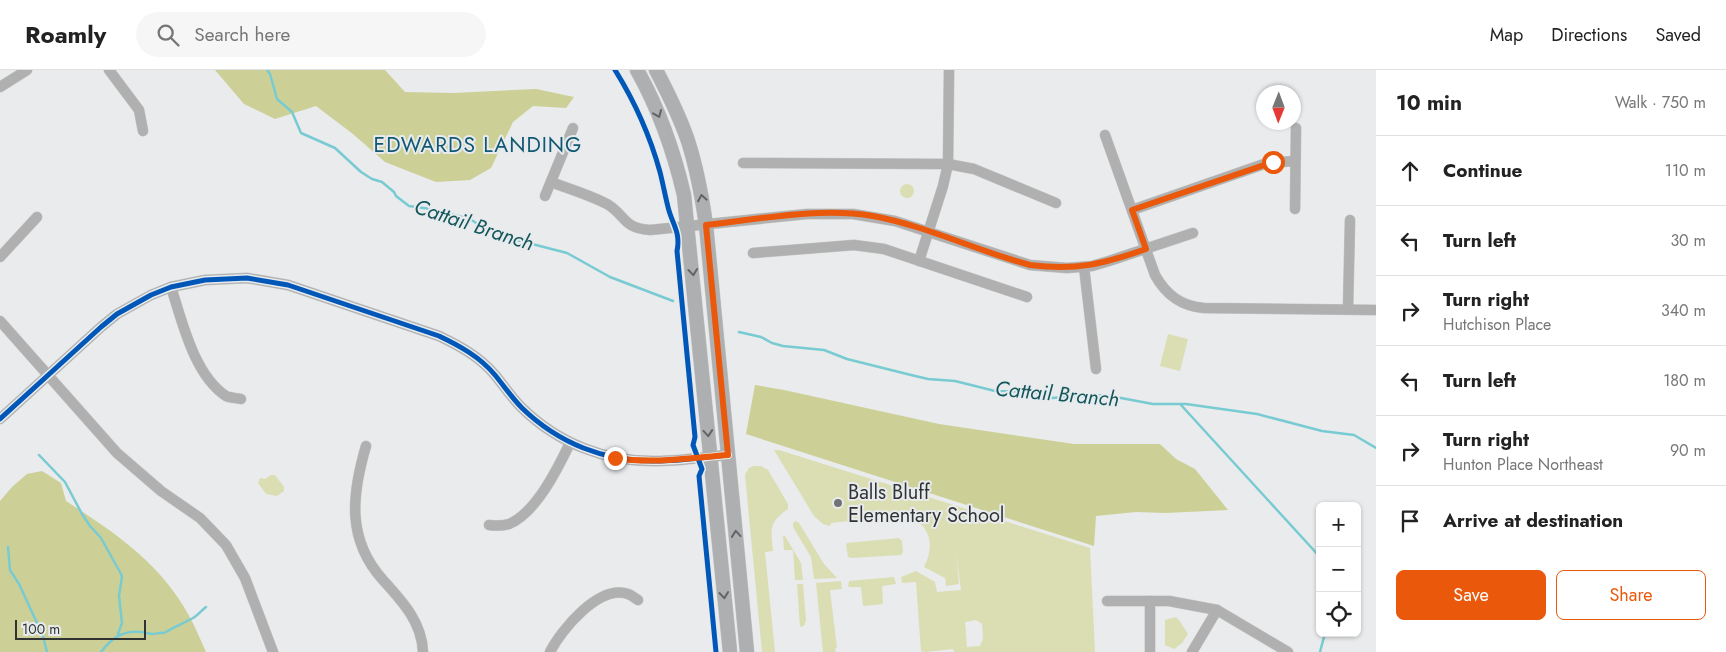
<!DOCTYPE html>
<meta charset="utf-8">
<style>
body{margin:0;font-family:Jost,sans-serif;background:#f6f6f6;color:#222}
.controls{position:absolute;right:15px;bottom:15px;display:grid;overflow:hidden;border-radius:8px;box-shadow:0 1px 4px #0004}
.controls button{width:45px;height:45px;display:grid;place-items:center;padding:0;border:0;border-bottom:1px solid #e0e0e0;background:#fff;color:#222;font:25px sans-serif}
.compass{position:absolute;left:1256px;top:15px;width:45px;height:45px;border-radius:50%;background:#fff;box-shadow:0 1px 4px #0004;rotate:181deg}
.scale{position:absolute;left:15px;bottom:12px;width:131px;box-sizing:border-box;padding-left:5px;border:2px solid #313233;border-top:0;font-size:14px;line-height:18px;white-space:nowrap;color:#313233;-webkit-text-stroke:4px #e8ebed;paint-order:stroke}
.stop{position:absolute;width:15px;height:15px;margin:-11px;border:4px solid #ea580c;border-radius:50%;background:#fff}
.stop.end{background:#ea580c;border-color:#fff;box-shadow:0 1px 5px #0008}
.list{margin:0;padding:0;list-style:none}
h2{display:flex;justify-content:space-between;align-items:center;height:65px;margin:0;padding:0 20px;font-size:21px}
h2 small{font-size:16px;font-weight:400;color:#767676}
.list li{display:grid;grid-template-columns:32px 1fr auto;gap:15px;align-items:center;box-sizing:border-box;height:70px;padding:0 20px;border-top:1px solid #e0e0e0}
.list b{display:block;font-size:19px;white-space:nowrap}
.list p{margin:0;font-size:16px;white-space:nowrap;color:#767676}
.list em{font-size:16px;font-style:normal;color:#767676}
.actions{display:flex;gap:10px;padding:15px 20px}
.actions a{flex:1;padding:11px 0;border:1px solid #ea580c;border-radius:8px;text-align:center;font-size:18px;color:#ea580c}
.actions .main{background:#ea580c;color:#fff}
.icon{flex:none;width:28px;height:28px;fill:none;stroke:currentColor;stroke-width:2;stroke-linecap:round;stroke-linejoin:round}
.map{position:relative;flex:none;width:1376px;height:582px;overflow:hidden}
header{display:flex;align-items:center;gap:30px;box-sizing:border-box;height:70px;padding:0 25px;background:#fff;border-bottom:1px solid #e0e0e0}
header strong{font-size:24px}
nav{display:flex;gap:28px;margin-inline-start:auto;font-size:18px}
.search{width:350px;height:45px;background:#f6f6f6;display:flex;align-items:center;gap:12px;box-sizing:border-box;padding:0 18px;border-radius:28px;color:#767676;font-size:19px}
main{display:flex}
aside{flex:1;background:#fff}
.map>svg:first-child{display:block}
.green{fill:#dbdeb2;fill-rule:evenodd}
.forest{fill:#ccd096}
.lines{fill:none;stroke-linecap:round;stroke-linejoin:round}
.stream{stroke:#78cbd2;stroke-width:2.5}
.street-casing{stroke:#c5c6c6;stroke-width:11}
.secondary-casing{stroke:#c5c6c6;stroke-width:15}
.street{stroke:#b0b0b0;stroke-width:10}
.secondary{stroke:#aeafb0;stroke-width:14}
.cycleway-casing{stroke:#e8ebed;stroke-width:8}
.cycleway{stroke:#0057b8;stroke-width:5}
.oneway{stroke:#636465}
.route{stroke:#ea580c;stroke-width:6}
.poi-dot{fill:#717374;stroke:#e8ebed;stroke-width:2}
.labels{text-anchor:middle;stroke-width:4;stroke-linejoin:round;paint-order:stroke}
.poi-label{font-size:20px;fill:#313233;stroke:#e8ebed;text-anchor:start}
.neighbourhood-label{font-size:21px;letter-spacing:1px;fill:#115874;stroke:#e8ebed}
.water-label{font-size:21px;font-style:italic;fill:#13565b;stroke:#e8ebed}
</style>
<header>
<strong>Roamly</strong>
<div class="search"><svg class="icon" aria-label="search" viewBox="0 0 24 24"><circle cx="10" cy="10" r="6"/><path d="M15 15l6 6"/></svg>Search here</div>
<nav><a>Map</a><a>Directions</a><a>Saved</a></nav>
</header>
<main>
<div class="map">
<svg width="1376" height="582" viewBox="0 0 1376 582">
<rect width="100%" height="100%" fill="#e9ebec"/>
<!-- green -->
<g class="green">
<circle cx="907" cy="121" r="7"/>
<path d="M1168,264L1188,269L1180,301L1160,296Z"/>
<path d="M774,380H779L1090,478L1095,582H954L953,579L926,582L921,581L916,512L902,513L901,507L916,501L935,512L937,522L961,520L956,483L959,514L946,516L942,481L945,508L924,497C938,470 926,445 894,446L831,453L830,456L823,454L814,446ZM976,550L982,554L983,569L980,576L967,577L965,552Z"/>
<path d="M754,396H761L768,400L788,434V439C768,453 771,459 773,481L765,482L775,582H762L745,405L749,398Z"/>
<path d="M271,405H275L284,417V421L277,426L266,424L258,413L260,408L265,409Z"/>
<path d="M796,451L799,453L824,494L837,508L814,509L811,487L793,457V453Z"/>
<path d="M783,466H785L801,493L803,510H795L793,480H784Z"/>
<path d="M899,468L902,471L903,482L901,485L851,488L848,487L846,475L847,473Z"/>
<path d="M894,507L896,514L882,516L883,534L863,536L861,517H848L849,511Z"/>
<path d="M841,511L842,519L830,520L837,578H835L836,582H823L816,513Z"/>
<path d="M797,514H803L806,550L804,556L800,557Z"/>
<path d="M1176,547L1179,550L1188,564L1182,573L1174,579L1165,575V550Z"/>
</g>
<!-- forest -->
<g class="forest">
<path d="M215,0H385L405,22L453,23L536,19L574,27L566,38L533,36L513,52L491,98L470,110L436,112L385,92L353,64L316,36L275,49L244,34Z"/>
<path d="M755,315L784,320L939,354L1074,374H1160L1176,389L1195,399L1228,440L1166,443L1136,442L1096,446L1094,476L746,364Z"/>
<path d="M42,401L61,413L66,431C114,462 160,493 188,544C195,556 200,569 206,582H0V431L12,417L27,404Z"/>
</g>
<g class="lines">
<!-- stream -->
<g class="stream">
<path d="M267,0L270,4L277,29L292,42L301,63L335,78L361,102L372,109L382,112L394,122L396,126L409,136L431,139L470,149L484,158L497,161L509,168L567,183L610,207L673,231"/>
<path d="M739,262L761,267L772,273L783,276L824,280L847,289L911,305L928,309L955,311L995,321L1034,322L1051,328L1105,325L1153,334H1186L1257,344L1322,361L1354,365L1376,378"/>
<path d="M1181,335L1320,487"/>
<path d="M39,385L65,412L82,444L90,456L101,468L121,504L122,507L119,526L122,553L118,564"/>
<path d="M8,477L10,500L19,514L43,566L47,582"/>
<path d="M101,582C111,569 122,560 141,562C145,562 149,564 153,564C157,564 159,562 164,563C174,557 184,553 193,548C197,546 202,540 206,537"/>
<path d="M1320,582L1325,563"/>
</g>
<defs>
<g id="street">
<path d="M109,0L139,40L143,61"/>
<path d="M0,17L27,0"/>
<path d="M1105,65L1155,205C1166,225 1181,236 1204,238L1376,240"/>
<path d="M743,93L948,94L974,99L1056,133"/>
<path d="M551,112C569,119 590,125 607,134C626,145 622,158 650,160L807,144H853L895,151L1030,195L1067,198L1092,196L1109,191L1193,163"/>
<path d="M545,126L573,58"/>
<path d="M1295,139L1296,58"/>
<path d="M1132,140L1267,93L1295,91"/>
<path d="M753,183L854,175L884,179L1027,227"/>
<path d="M0,187L37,147"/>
<path d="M919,191L943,116L948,94L949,0"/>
<path d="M1084,197L1096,299"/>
<path d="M171,217C182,251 194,305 226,326C230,328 237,328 241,329"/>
<path d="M1348,239L1350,150"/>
<path d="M0,251L117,383L161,421L200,448L226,475L245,508L273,582"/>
<path d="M0,349L101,257L117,244L151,225L171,217L205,210L247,208L288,215L439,266C460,276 480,287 495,305C504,316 512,328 522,338C558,373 605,392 656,391C680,391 704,387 728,385"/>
<path d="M366,376C352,424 346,469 383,510C402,531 422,552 423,582"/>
<path d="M489,455C496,456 502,456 509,454C536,443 558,398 570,373"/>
<path d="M1107,531H1169L1217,540L1288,582"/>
<path d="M550,582C561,560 599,514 628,524C631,525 635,528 638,530"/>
<path d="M1150,582V531"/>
<path d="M1192,582L1217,540"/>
</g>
<g id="secondary">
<path d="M637,0C659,39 674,82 684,125L730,582"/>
<path d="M656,0C668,23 680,47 688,71C697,99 702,127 706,155L747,582"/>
</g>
</defs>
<!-- street casing -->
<use href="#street" class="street-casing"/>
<!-- secondary casing -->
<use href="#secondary" class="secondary-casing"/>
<!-- street -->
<use href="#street" class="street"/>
<!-- secondary -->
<use href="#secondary" class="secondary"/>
<defs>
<g id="cycleway">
<path d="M615,0C635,32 650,66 660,102C663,114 665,125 668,137C672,154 681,162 677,181L695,367L693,375L702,399L699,406L716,582"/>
<path d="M0,349L101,257L117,244L151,225L171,217L205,210L247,208L288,215L439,266C460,276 480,287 495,305C504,316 512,328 522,338C558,373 605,392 656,391C680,391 704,387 728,385"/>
</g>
</defs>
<!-- cycleway casing -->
<use href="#cycleway" class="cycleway-casing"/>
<!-- cycleway -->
<use href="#cycleway" class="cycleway"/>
</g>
<!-- one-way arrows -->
<defs><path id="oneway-chevron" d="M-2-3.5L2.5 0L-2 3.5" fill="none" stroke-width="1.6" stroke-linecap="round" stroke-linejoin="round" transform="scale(1.25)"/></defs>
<g class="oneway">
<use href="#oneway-chevron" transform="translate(658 44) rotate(67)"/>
<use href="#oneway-chevron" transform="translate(702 128) rotate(-100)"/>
<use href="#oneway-chevron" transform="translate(693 202) rotate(84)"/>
<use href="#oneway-chevron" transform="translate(708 363) rotate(85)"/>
<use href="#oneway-chevron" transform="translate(736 464) rotate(-95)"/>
<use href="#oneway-chevron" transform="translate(724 525) rotate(84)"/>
</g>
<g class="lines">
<!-- route -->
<path class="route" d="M615,388C653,394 690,388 728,385L706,155C761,149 819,137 873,146C927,156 977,181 1030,195C1076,201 1103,194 1146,179L1132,140L1273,92"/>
</g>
<!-- markers -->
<circle class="poi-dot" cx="838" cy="433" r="5"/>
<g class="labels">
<!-- poi labels -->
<g class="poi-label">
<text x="848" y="429">Balls Bluff<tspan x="848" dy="23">Elementary School</tspan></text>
</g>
<!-- neighbourhood labels -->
<g class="neighbourhood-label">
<text x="478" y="82">EDWARDS LANDING</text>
</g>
<!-- water labels -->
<g class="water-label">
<text transform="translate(474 155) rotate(18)" y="7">Cattail Branch</text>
<text transform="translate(1057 324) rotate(5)" y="7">Cattail Branch</text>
</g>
</g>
</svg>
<div class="controls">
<button>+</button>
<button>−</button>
<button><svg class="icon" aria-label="locate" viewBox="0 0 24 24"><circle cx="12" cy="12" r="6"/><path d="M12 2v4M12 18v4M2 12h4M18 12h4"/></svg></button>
</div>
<svg class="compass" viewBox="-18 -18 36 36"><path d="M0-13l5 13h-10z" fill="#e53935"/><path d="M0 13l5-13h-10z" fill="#767676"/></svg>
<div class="scale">100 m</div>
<div class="stop" style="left:1273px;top:92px"></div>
<div class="stop end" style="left:615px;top:388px"></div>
</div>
<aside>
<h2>10 min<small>Walk · 750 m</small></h2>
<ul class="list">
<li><svg class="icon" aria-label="ahead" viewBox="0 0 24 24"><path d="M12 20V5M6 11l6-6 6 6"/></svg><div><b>Continue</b></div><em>110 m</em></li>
<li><svg class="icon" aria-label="left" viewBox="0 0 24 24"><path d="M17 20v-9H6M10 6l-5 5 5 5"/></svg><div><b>Turn left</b></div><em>30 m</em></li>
<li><svg class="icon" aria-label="right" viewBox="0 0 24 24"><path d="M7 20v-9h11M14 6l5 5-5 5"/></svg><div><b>Turn right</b><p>Hutchison Place</p></div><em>340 m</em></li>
<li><svg class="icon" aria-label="left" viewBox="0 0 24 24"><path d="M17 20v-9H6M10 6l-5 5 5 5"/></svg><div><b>Turn left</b></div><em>180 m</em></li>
<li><svg class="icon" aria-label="right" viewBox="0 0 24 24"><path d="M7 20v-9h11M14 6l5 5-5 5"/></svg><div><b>Turn right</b><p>Hunton Place Northeast</p></div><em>90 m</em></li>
<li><svg class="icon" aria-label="arrive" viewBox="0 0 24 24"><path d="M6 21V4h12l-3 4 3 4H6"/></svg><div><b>Arrive at destination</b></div></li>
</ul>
<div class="actions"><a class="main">Save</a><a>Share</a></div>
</aside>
</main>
